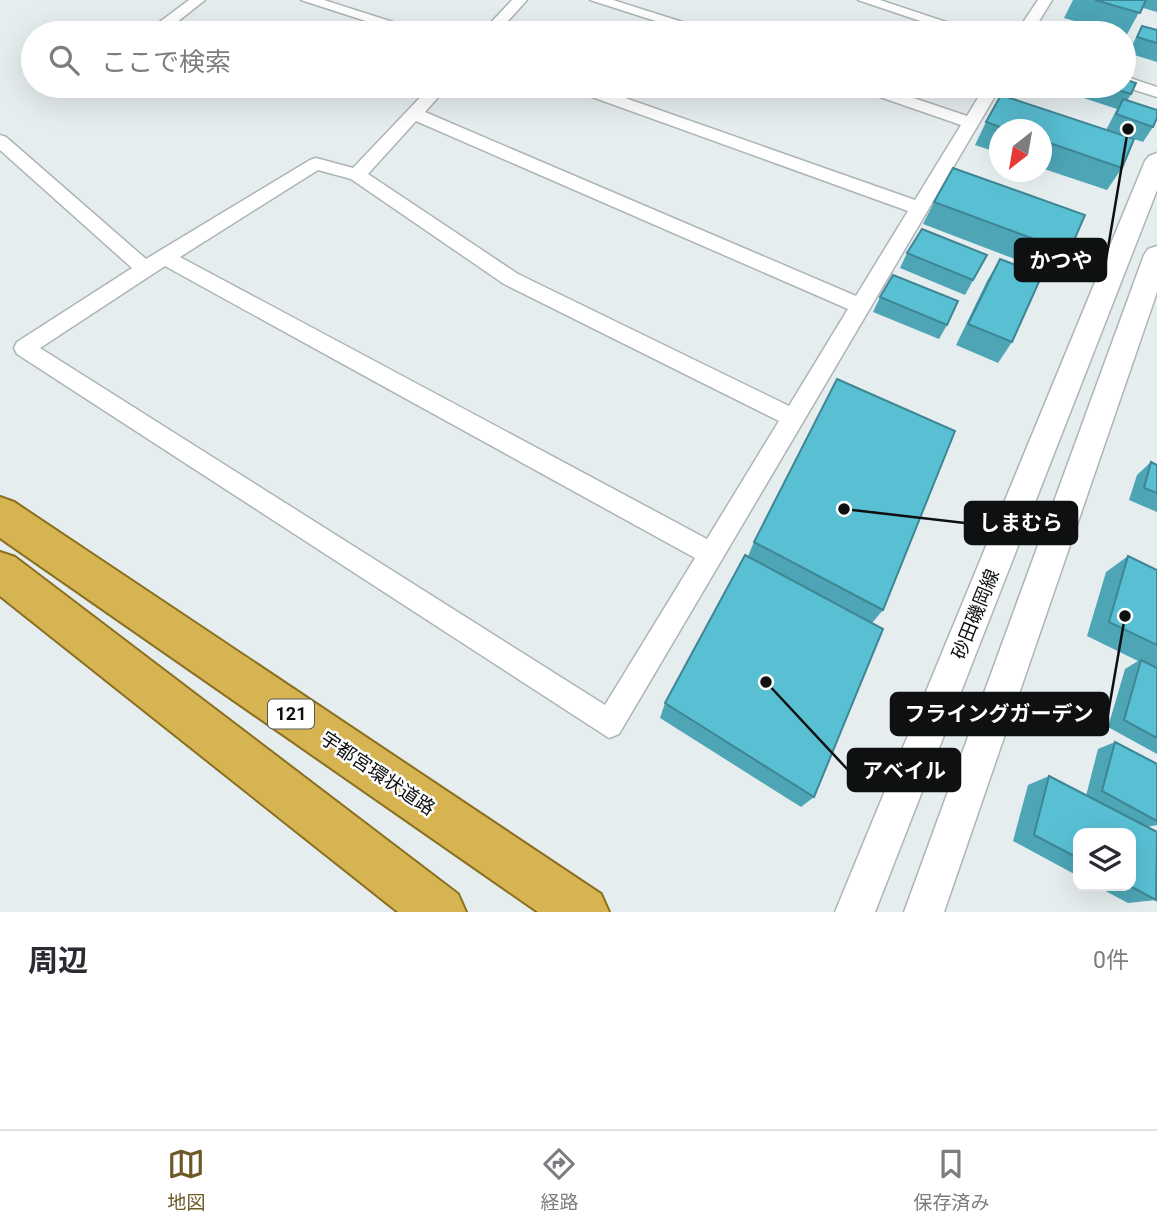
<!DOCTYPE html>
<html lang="ja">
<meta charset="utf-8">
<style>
body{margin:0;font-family:Roboto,"Noto Sans JP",sans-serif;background:#f2f2f3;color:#2b2b33}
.controls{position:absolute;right:21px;bottom:21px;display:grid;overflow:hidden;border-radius:14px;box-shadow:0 7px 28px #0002}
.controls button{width:63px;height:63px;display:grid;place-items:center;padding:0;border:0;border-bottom:2px solid #e1e1e2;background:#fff;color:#2b2b33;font:35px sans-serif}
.compass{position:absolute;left:989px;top:119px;width:63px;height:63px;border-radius:50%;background:#fff;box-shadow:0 7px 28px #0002;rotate:211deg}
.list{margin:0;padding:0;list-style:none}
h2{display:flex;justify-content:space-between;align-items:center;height:91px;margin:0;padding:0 28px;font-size:30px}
h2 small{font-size:23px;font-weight:400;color:#7c7c81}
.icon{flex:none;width:38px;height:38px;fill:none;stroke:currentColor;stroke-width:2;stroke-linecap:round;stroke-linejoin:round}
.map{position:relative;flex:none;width:1157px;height:912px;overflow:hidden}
.search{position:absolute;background:#fff;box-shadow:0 7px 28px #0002;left:21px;right:21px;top:21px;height:77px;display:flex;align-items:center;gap:18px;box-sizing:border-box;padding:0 24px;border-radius:38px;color:#7c7c81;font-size:26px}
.sheet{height:217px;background:#fff}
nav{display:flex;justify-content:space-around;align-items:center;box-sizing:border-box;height:98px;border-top:2px solid #e1e1e2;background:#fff;font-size:19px;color:#7c7c81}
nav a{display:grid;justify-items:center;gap:4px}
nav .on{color:#6c5927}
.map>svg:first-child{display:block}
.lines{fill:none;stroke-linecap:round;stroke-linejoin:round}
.minor-casing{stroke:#adb4b6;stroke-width:3}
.tertiary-casing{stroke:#adb4b6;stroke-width:3}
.trunk-casing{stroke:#8a6f1f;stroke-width:4}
.minor{fill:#fff;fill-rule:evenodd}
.tertiary{fill:#fff;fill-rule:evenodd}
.trunk{fill:#d7b452;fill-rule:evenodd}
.wall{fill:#4da5b6}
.building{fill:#59c0d4;stroke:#3e8694;stroke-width:2}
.labels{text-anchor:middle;stroke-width:5;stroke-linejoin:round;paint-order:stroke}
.shield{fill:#fff;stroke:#565858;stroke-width:2}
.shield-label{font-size:18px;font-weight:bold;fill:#0e1011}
.street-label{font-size:19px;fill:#0e1011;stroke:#fff}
.leader{fill:none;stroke:#0e1011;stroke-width:2.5}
.callout-dot{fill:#0e1011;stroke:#fff;stroke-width:2.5}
.callout{fill:#0e1011;stroke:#0e1011;stroke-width:2.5}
.callout-label{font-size:21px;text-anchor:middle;font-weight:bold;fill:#fff}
</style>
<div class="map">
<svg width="1157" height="912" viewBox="0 0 1157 912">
<rect width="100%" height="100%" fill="#e6edef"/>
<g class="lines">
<defs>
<g id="minor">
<path d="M189,0H205L167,30H157V24Z"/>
<path d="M301,0H324L427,33H403Z"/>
<path d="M512,0H527L497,33H481Z"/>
<path d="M590,0H613L717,33H693Z"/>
<path d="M858,0H880L979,33H956Z"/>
<path d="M1038,0H1052L1032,33H1016Z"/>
<path d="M1124,76L1157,87V97L1122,86Z"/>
<path d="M431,86H448L425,112L856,296L908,211L570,89L568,86H591L915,200L961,125L857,89L855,86H878L967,116L985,86H1001L619,734L609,738L17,354L14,348L17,342L132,268L0,150V135L6,137L146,259L310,160L316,158L353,168ZM416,121L848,309L789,406L518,274L368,174ZM318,170L351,179L504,284L779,421L707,539L180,257ZM165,266L695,558L605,705L40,348Z"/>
</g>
<g id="tertiary">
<path d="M1157,153V190L875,912H835L1145,161L1149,156Z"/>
<path d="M1157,246V292L944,912H904L1144,255L1148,249Z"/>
</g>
<g id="trunk">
<path d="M0,497L14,502L601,894L609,912H538L0,538Z"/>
<path d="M0,552L15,557L458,894L466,912H398L0,596Z"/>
</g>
</defs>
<!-- minor casing -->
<use href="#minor" class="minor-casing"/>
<!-- tertiary casing -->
<use href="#tertiary" class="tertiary-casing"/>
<!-- trunk casing -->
<use href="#trunk" class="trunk-casing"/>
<!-- minor -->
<use href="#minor" class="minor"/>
<!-- tertiary -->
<use href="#tertiary" class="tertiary"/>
<!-- trunk -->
<use href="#trunk" class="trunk"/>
</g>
<!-- wall -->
<g class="wall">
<path d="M1073,0H1146L1126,36H1124V33H1116L1064,18Z"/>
<path d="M1146,0H1157V12L1143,8Z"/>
<path d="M1142,26L1157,30V62L1128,53Z"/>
<path d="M1047,86H1124L1131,94L1127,101L1153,127L1143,142L1134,139L1122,168L1107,190L1041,168V130H999V153L975,145L986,122L1106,130L1117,109Z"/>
<path d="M934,202L1069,252L1054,274L923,224Z"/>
<path d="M907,253L987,255L965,295L900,268Z"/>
<path d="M1000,259L1012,342L998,363L956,345L987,281Z"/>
<path d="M880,297L947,325L939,339L873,312Z"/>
<path d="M1151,462L1157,465V512L1129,500L1137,475Z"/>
<path d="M754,542L883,610L872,623L814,797L801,807L660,718L665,703L748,556Z"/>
<path d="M1128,556L1157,570V754L1108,727L1125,669L1138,661L1087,636L1106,572Z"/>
<path d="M1115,742L1157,764V825L1147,827L1156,900L1128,903L1096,886H1131L1078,833V876L1013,841L1028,785L1049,776L1086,796L1098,749Z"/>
</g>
<!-- building -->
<g class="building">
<path d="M1095,0H1146L1140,13Z"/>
<path d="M1142,26L1157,30V43L1137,37Z"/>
<path d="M1124,79L1136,83L1131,94L1105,86H1124Z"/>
<path d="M1001,95L1134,139L1122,168L1041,140V130H1009L986,122Z"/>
<path d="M1123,99L1157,110V118L1153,127L1116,114Z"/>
<path d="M953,168L1085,215L1069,252L934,202Z"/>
<path d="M922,229L987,255L973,280L907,253Z"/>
<path d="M1000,259L1042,275L1012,342L968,324Z"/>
<path d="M893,275L958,301L947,325L880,297Z"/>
<path d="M837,379L955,431L883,610L754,542Z"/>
<path d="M1151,462L1157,465V493L1144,488Z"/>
<path d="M745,555L883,629L814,797L665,703Z"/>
<path d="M1128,556L1157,570V645L1109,622Z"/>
<path d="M1141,660L1157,668V738L1124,720Z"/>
<path d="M1115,742L1157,764V821L1102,791Z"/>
<path d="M1049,776L1157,832L1156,900L1130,886H1131V833H1078V858L1034,835Z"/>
</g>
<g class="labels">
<!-- shield labels -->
<rect class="shield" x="268" y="699.5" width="46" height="29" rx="5"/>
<g class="shield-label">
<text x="291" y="720">121</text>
</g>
<!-- street labels -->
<g class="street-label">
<text transform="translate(975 614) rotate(-68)" y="7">砂田磯岡線</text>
<text transform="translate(378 773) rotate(34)" y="7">宇都宮環状道路</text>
</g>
</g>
<!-- callouts -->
<path class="leader" d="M1128 129L1106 260M844 509L965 523M1125 616L1108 714M766 682L848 770"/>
<g class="callout-dot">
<circle cx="1128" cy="129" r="7"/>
<circle cx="844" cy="509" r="7"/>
<circle cx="1125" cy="616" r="7"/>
<circle cx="766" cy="682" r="7"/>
</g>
<g class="callout">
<rect x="1015" y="239" width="91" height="42" rx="7"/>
<rect x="965" y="502" width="112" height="42" rx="7"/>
<rect x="891" y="693" width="217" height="42" rx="7"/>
<rect x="848" y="749" width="112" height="42" rx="7"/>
</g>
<g class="callout-label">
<text x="1061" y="268">かつや</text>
<text x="1021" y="530">しまむら</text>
<text x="999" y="721">フライングガーデン</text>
<text x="904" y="778">アベイル</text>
</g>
</svg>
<div class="controls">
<button><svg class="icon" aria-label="layers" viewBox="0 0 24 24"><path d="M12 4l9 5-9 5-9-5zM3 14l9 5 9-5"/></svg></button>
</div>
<svg class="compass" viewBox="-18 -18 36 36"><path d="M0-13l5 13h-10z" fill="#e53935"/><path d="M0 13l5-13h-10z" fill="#7c7c81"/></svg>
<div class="search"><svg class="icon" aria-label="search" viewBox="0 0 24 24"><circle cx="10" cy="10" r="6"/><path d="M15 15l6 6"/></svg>ここで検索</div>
</div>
<section class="sheet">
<h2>周辺<small>0件</small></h2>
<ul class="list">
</ul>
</section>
<nav>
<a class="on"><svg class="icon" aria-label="map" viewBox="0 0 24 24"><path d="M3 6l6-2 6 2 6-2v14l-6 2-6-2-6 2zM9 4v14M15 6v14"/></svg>地図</a>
<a><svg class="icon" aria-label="directions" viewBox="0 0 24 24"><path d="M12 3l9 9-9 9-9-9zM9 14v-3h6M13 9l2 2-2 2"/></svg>経路</a>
<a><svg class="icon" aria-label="saved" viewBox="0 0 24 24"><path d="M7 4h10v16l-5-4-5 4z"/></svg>保存済み</a>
</nav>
